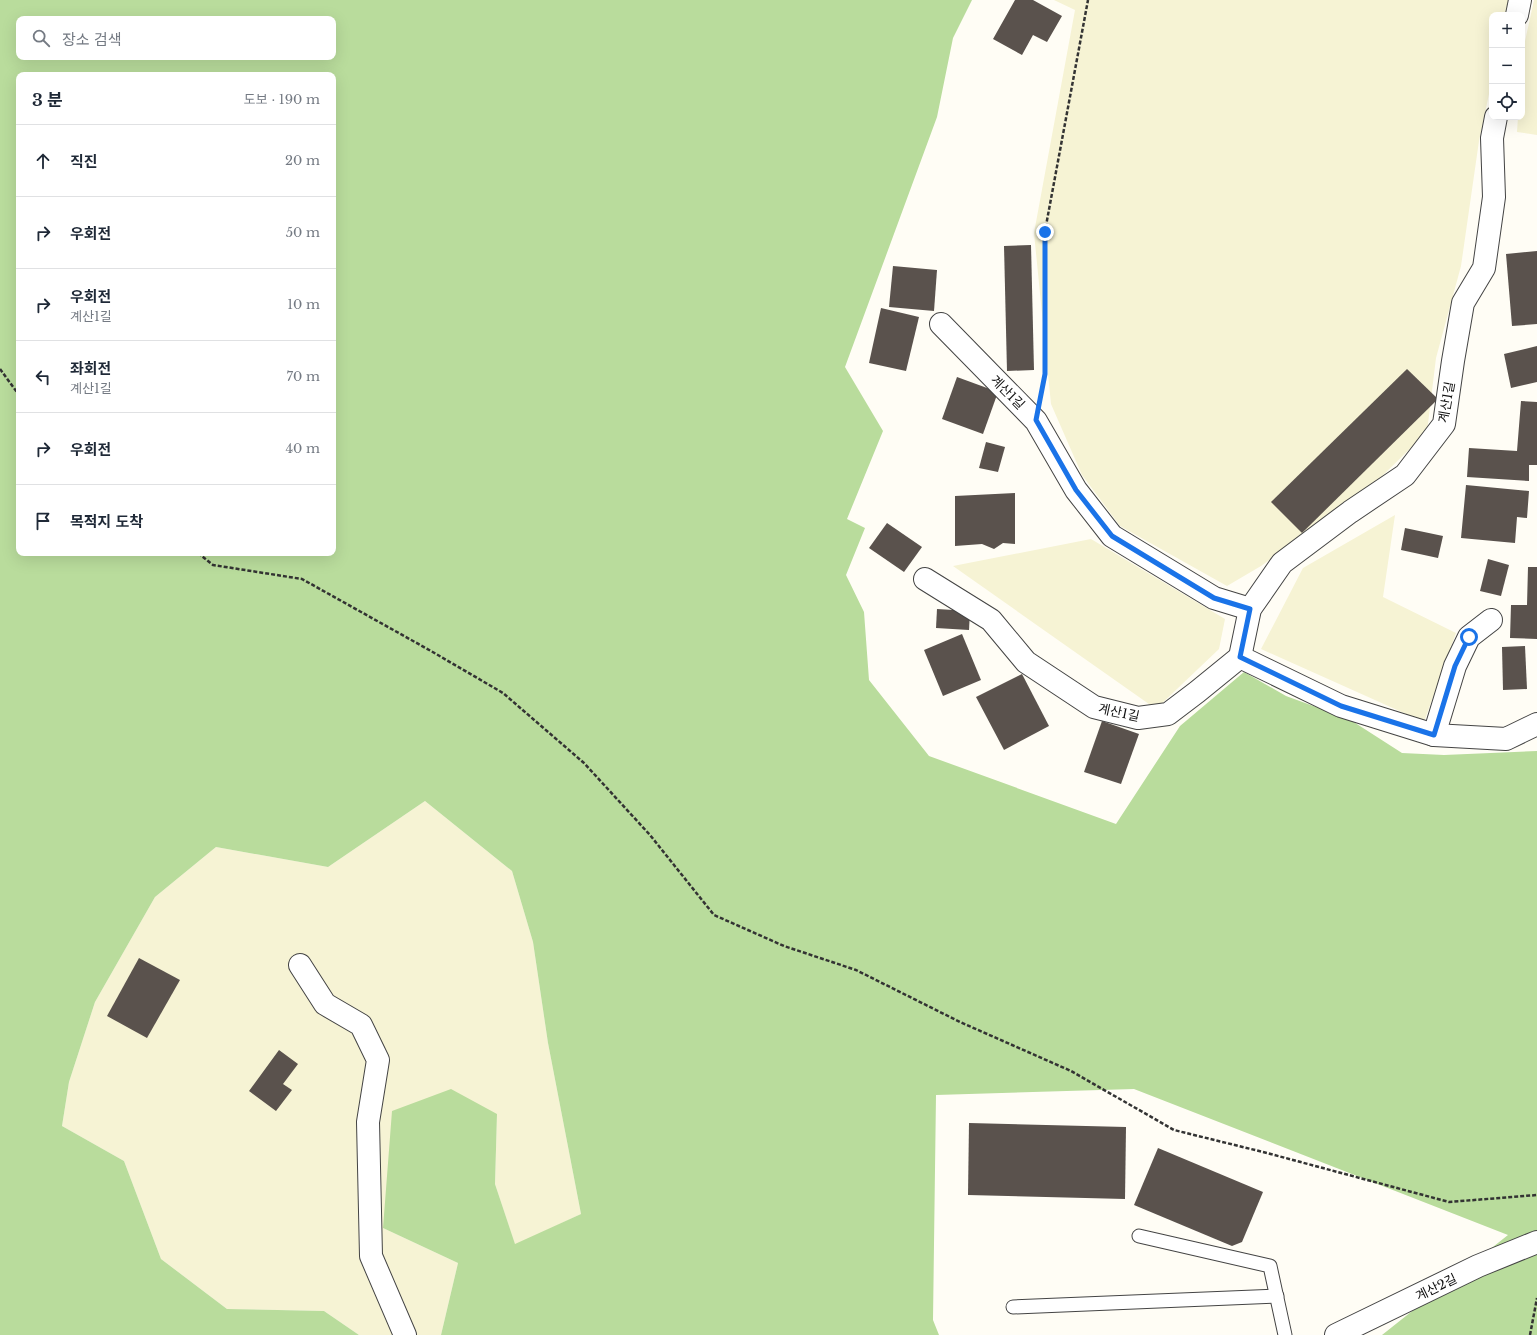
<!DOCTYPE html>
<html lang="ko">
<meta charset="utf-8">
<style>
body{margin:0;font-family:"Libre Baskerville","Noto Sans KR",serif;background:#f2f2f3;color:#1f2937}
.controls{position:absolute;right:12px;top:12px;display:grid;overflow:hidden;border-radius:8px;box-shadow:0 4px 16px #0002}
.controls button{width:36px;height:36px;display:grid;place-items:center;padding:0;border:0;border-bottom:1px solid #e0e1e3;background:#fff;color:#1f2937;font:20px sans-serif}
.stop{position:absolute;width:12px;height:12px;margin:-9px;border:3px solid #1a73e8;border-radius:50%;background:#fff}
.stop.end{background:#1a73e8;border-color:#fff;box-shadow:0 1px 4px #0008}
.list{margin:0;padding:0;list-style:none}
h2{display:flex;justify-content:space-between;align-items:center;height:52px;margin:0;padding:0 16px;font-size:17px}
h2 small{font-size:13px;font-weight:400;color:#747a83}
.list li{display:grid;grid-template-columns:26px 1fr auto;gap:12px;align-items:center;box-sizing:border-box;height:72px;padding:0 16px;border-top:1px solid #e0e1e3}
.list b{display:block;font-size:15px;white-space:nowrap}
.list p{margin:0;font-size:13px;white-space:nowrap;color:#747a83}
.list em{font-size:13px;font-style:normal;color:#747a83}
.icon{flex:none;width:22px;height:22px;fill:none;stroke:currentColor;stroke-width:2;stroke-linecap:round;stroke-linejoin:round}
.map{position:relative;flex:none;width:1537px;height:1335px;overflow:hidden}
.search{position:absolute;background:#fff;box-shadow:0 4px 16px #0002;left:16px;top:16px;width:320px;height:44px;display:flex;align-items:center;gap:10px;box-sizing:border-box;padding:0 14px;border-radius:8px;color:#747a83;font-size:15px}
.panel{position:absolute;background:#fff;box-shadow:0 4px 16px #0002;left:16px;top:72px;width:320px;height:484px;border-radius:8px}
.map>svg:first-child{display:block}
.farmland{fill:#f6f3d4}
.forest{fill:#b9dc9c;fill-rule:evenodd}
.building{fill:#5a524d}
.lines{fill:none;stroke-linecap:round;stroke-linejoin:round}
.lane-casing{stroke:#444;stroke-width:15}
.street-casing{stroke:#444;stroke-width:24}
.path{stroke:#333;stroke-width:2.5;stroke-dasharray:4 2;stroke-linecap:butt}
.lane{stroke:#fff;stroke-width:13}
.street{stroke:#fff;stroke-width:22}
.route{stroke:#1a73e8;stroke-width:5}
.labels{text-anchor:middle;stroke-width:4;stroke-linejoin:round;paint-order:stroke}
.street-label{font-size:13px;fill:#111;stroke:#fff}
</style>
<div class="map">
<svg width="1537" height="1335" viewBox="0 0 1537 1335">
<rect width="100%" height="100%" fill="#fffdf5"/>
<!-- farmland -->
<g class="farmland">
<path d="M1054,0H1509L1506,15H1492V80L1479,141L1461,266L1436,358L1427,432L1374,484L1261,566L1227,586L1120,526L1082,475L1051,404L1034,233L1075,10Z"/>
<path d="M1534,0H1537V135L1517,132L1518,117H1522V55Z"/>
<path d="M1395,515L1383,597L1456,633L1424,722L1261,649L1303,568Z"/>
<path d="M1091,539L1225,619L1219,649L1156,709L953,566Z"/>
<path d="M425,801L512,871L533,942L548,1043L581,1214L515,1245L495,1184L497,1114L383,1228L458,1263L441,1335H359L324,1311L227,1309L161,1259L124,1161L62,1126L69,1082L95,1002L155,897L216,847L328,867Z"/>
</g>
<!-- forest -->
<path class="forest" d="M0,0H972L953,38L937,117L845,367L883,431L847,519L865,528L846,575L864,612L869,680L929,756L1116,824L1180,726L1244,672L1286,696L1349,719L1402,753L1444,755L1537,751V1335H1382L1508,1235L1134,1089L936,1095L933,1320L939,1335H441L458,1263L383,1228L392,1111L451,1089L497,1114L495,1184L515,1244L581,1214L548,1043L533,942L512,871L425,801L328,867L216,847L155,897L95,1002L69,1082L62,1126L124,1161L161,1259L227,1309L324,1311L359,1335H0ZM19,19H333V57H19ZM19,75H333V553H19Z"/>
<!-- building -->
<g class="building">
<path d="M1015,0H1033L1062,16L1047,42L1033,35L1022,55L993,39Z"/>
<path d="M1031,245L1034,370L1007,371L1004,246Z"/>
<path d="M1537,251V324L1512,326L1506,254Z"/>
<path d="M893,266L937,270L934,311L889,307Z"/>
<path d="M881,308L919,317L906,371L869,363Z"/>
<path d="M1537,346V382L1511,388L1504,354Z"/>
<path d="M1407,369L1438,399L1302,533L1271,502Z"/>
<path d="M957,377L998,392L983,434L942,419Z"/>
<path d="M1521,401L1537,402V465H1529V481L1467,477L1469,448L1517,451Z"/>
<path d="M986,442L1005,447L998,472L979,468Z"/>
<path d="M1466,485L1529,491L1527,518L1517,517L1515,543L1461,538Z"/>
<path d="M1015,493V544L1003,543L994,549L982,544L955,546V496Z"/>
<path d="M887,523L922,547L904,572L869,548Z"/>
<path d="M1405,528L1443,536L1438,558L1401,550Z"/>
<path d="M1488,559L1509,565L1501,596L1480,591Z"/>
<path d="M1528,567H1537V639L1510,638L1511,605H1527Z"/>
<path d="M937,609L970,611L969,630L936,628Z"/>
<path d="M962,634L981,680L943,696L924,650Z"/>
<path d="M1525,646L1527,689L1503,690L1502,647Z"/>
<path d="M1022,674L1049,726L1004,750L976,697Z"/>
<path d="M1102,721L1139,734L1121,784L1084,772Z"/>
<path d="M139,958L180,980L147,1038L107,1016Z"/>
<path d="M279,1050L298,1064L283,1084L292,1090L276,1111L249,1091Z"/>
<path d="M969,1123L1126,1127L1125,1199L968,1195Z"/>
<path d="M1158,1148L1263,1192L1242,1242L1232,1246L1134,1205Z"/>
</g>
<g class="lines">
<defs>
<g id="lane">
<path d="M1139,1236L1270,1266L1285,1335"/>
<path d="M1013,1307L1277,1296"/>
</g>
<g id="street">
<path d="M1517,15L1520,0"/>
<path d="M941,324L1036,421L1076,490L1112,536L1214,598L1250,609"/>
<path d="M925,579L991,620L1026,662L1094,707L1138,718L1168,714L1197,692L1240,657L1250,609L1282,563L1350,512L1405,475L1444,424L1453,361L1463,303L1484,268L1494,197L1492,138L1496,117"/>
<path d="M1240,657L1341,706L1434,735L1506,739L1537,724"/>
<path d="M1434,735L1455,666L1469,637L1491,620"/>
<path d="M300,965L325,1004L361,1025L378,1060L368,1122L371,1256L405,1335"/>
<path d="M1336,1335L1478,1266L1537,1242"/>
</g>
</defs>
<!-- lane casing -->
<use href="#lane" class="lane-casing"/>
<!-- street casing -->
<use href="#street" class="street-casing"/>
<!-- path -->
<g class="path">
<path d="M0,369L19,395"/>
<path d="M1042,389L1045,374V231L1088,0"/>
<path d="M198,553L213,565L302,579L431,651L503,693L584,763L650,835L714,915L784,946L856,970L960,1022L1071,1071L1174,1130L1267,1153L1449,1202L1537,1195"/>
<path d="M1530,1335L1537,1298"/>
</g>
<!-- lane -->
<use href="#lane" class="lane"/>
<!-- street -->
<use href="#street" class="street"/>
</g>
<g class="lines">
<!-- route -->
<path class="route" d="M1045,232V374L1036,420L1076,490L1112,536L1214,598L1250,609L1240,657L1341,706L1434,735L1455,666L1469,637"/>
</g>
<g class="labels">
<!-- street labels -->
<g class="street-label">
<text transform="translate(1008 392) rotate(45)" y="5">계산1길</text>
<text transform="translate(1446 402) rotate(-80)" y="5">계산1길</text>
<text transform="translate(1119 712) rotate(12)" y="5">계산1길</text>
<text transform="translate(1436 1287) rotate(-26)" y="5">계산2길</text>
</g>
</g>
</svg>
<div class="controls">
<button>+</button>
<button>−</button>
<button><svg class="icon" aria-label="locate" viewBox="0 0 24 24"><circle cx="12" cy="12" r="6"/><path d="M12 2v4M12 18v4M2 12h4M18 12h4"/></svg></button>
</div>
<div class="stop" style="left:1469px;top:637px"></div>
<div class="stop end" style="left:1045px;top:232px"></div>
<div class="search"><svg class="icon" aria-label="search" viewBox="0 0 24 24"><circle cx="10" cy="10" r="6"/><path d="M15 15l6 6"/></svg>장소 검색</div>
<section class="panel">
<h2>3 분<small>도보 · 190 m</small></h2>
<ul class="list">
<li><svg class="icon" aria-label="ahead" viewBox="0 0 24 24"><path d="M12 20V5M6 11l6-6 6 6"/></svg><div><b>직진</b></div><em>20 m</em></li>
<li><svg class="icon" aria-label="right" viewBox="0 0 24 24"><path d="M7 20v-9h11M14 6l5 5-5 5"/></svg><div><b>우회전</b></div><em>50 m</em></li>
<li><svg class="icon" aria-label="right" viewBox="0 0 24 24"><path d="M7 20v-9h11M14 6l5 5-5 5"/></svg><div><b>우회전</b><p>계산1길</p></div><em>10 m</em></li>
<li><svg class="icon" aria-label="left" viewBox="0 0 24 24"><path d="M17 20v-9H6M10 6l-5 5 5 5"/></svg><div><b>좌회전</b><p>계산1길</p></div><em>70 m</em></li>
<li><svg class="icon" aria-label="right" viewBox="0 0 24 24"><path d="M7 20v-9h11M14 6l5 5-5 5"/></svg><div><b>우회전</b></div><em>40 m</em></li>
<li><svg class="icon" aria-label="arrive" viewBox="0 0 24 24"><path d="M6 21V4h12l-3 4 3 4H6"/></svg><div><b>목적지 도착</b></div></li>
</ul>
</section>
</div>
